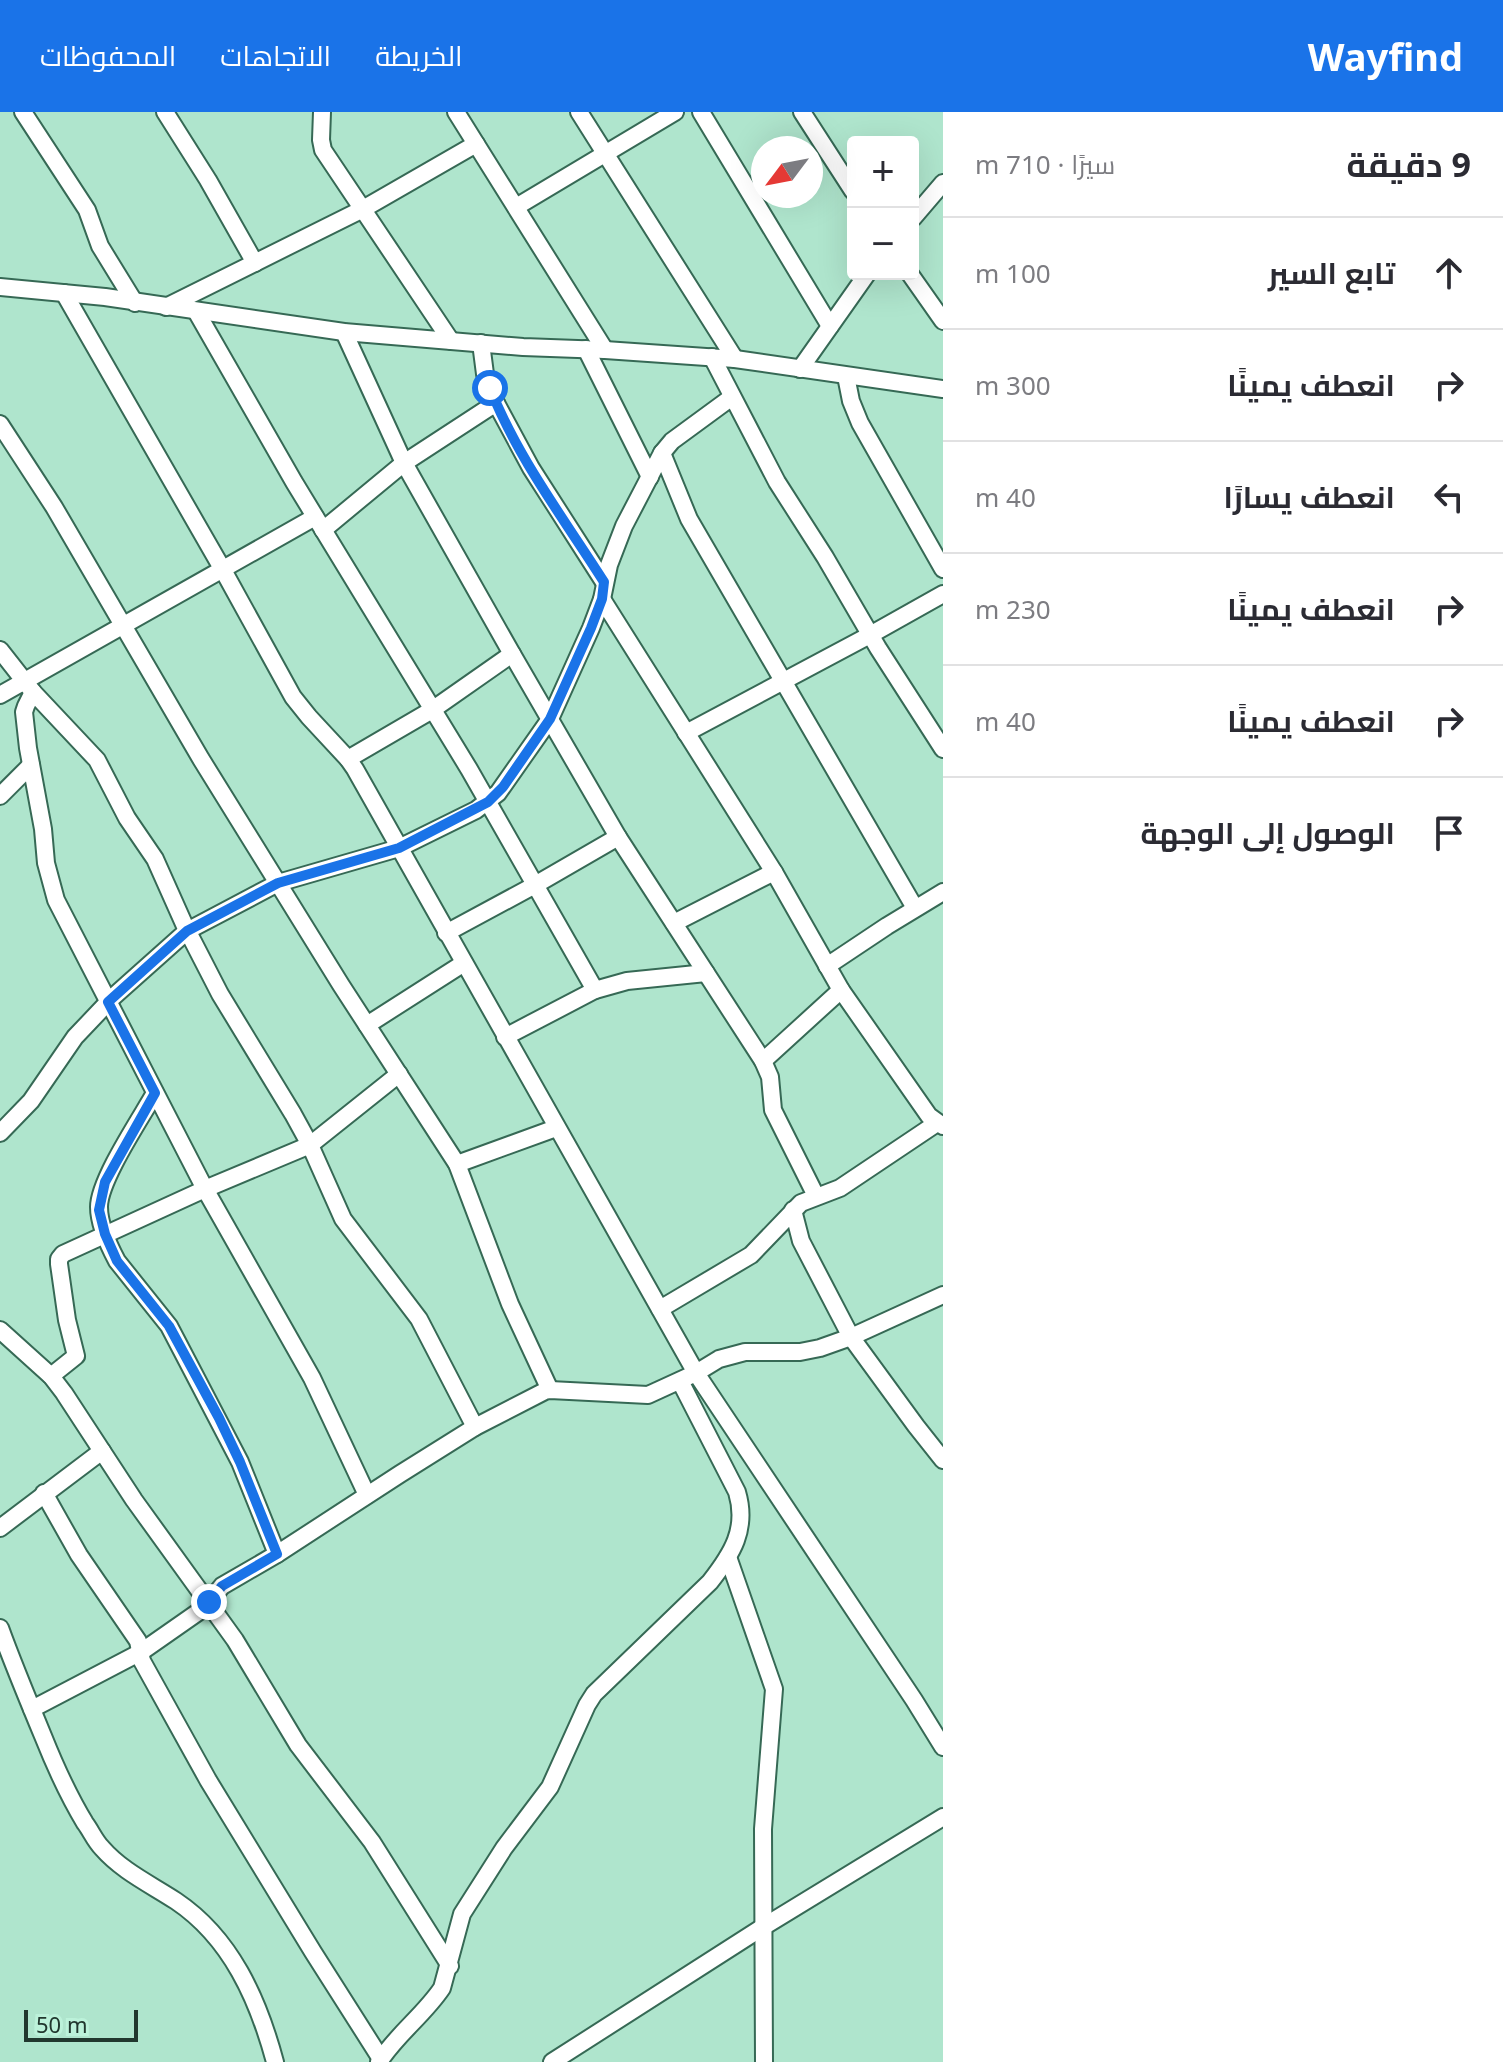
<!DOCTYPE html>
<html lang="ar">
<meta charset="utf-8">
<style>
body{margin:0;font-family:"Noto Sans",Cairo,sans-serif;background:#f7f7f7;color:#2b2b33;direction:rtl}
.controls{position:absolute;right:24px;top:24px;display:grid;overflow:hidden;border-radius:8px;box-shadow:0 8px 32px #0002}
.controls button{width:72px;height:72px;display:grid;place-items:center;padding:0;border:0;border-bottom:2px solid #e1e1e2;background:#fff;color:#2b2b33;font:40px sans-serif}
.compass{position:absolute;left:751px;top:24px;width:72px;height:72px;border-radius:50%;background:#fff;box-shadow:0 8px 32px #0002;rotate:238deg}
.scale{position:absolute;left:24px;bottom:20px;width:114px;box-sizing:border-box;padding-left:8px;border:4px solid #21372e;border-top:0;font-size:22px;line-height:28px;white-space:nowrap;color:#21372e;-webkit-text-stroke:6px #bcf2da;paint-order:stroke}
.stop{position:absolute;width:24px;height:24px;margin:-18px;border:6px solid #1a73e8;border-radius:50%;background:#fff}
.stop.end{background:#1a73e8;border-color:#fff;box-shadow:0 2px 8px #0008}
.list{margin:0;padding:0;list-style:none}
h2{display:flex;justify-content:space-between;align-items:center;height:104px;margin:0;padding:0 32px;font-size:34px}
h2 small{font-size:26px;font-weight:400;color:#7c7c81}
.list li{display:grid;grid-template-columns:52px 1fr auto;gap:24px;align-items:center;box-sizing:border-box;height:112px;padding:0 32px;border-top:2px solid #e1e1e2}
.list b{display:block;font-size:30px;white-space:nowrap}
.list em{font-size:26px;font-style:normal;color:#7c7c81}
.icon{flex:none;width:44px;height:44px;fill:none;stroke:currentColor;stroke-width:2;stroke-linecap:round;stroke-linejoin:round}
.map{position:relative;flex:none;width:943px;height:1950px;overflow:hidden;direction:ltr}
header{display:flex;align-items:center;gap:48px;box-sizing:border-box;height:112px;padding:0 40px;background:#1a73e8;color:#fff}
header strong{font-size:38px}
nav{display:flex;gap:44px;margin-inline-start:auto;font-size:28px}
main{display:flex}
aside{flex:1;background:#fff}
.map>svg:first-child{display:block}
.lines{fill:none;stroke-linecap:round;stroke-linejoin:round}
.street-casing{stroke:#366955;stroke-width:20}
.street{stroke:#fff;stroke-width:16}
.route{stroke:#1a73e8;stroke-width:10}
</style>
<header>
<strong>Wayfind</strong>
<nav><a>الخريطة</a><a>الاتجاهات</a><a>المحفوظات</a></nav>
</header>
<main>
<aside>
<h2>9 دقيقة<small>سيرًا · 710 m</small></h2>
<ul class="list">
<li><svg class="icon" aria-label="ahead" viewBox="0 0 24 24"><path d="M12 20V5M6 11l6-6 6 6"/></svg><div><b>تابع السير</b></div><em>100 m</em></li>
<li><svg class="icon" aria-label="right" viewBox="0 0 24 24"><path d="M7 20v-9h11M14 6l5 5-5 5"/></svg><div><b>انعطف يمينًا</b></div><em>300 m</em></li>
<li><svg class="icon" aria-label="left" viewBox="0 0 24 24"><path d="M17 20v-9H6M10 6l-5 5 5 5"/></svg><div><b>انعطف يسارًا</b></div><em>40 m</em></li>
<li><svg class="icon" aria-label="right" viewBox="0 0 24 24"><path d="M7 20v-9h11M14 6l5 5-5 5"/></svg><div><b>انعطف يمينًا</b></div><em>230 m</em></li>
<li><svg class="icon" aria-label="right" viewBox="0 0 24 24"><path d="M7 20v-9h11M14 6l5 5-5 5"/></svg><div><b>انعطف يمينًا</b></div><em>40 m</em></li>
<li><svg class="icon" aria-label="arrive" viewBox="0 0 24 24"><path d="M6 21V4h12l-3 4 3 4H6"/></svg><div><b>الوصول إلى الوجهة</b></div></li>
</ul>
</aside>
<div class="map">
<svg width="943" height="1950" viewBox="0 0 943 1950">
<rect width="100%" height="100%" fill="#afe5cd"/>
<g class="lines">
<defs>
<g id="street">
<path d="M23,0L87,98L100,134L135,191"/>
<path d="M165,0L208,68L255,151"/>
<path d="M322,0L321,28L323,38L451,229"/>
<path d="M456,0L605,238"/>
<path d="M579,0L735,247"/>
<path d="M701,0L830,214"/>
<path d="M802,0L853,79"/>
<path d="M516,95L675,0"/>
<path d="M913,106L943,71"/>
<path d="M910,162L943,209"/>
<path d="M0,175L105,185L344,220L523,235L605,238L735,247L943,277"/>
<path d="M64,181L223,458L293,585L309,605L348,647L355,657L696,1261L914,1588L943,1635"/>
<path d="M166,195L363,97L476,32"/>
<path d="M196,199L294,370L469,657L595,878"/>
<path d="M344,220L404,351L512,542L618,725L763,949L770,965L773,998L816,1084"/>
<path d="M481,231L485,262L496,291L531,356L604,470"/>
<path d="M586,237L650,365"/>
<path d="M712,245L777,370L825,445L878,536L943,637"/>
<path d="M800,257L867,162"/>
<path d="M846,264L851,289L860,311L943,457"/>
<path d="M0,312L54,395L201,647L341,873L457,1052L510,1192L550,1278"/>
<path d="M662,341L689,407L915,796"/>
<path d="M323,418L404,351L496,291"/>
<path d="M602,487L774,760L841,878L929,1004L943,1014"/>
<path d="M0,538L33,580L97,648L127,706L155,747L184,812L220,882L293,1002L310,1033L343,1107L419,1207L475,1315"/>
<path d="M33,580L26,594L24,600L28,636L43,717L46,751L56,788L205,1077L312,1266L367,1383"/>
<path d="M0,583L315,405"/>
<path d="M686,621L870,523L943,482"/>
<path d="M348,647L432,598L512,542"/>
<path d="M0,684L31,653"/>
<path d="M674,811L774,760"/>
<path d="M446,821L535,773L618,725"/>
<path d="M827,854L887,814L943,780"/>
<path d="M367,913L464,851"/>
<path d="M505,925L595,878L627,869L706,861"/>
<path d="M763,949L841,878"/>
<path d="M155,981C141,1006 99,1068 99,1095C99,1113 109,1134 117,1149L169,1214L240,1350L277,1442"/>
<path d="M0,1021L31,989L75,925L113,885L187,819L278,771L399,736L476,698L498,681L550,607L591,516L602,487L609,453L624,414L662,341L672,329L732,285"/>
<path d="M457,1052L556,1016"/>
<path d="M793,1098L801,1129L851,1225L916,1314L943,1348"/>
<path d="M660,1197L751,1143L801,1091L840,1076L937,1011"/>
<path d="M0,1218L51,1264L64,1281L134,1388L235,1528L298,1633L372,1730L450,1854"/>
<path d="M51,1264L76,1244L67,1208L59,1152V1147L63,1142L205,1077L310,1033L399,962"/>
<path d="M44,1381L79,1443L138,1529L142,1549L208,1668L313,1840L381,1947"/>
<path d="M0,1416L102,1339"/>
<path d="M728,1445L774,1577L763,1717L764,1950"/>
<path d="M0,1516C13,1552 28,1588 43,1624C55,1654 68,1683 85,1711C91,1719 95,1729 102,1736C122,1759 150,1772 176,1789C231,1826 258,1887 275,1950"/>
<path d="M32,1597L141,1540L204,1496L222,1474L277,1442L400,1362L475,1315L545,1279L550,1278L648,1283L696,1261L719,1247L745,1240H800L820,1236L851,1225L943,1183"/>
<path d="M379,1950C397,1922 424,1903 442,1876L462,1802L504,1736L550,1675L587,1593L594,1582L710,1470C732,1442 748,1417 737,1380L680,1269"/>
<path d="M552,1950L763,1815L943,1705"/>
</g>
</defs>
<!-- street casing -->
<use href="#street" class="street-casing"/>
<!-- street -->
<use href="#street" class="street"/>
</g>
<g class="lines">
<!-- route -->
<path class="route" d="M209,1490L222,1474L277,1442L240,1350L219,1306L169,1214L117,1149L105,1122L99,1098L105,1070L155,981L108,890L187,819L278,771L399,736L488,690L503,675L550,607L591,516L602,487L604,470C564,407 517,345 490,276"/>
</g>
</svg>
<div class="controls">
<button>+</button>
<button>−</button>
</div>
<svg class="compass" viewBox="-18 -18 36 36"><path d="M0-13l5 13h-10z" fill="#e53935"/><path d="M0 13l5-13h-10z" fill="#7c7c81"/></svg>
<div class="scale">50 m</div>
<div class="stop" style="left:490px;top:276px"></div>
<div class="stop end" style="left:209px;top:1490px"></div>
</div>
</main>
